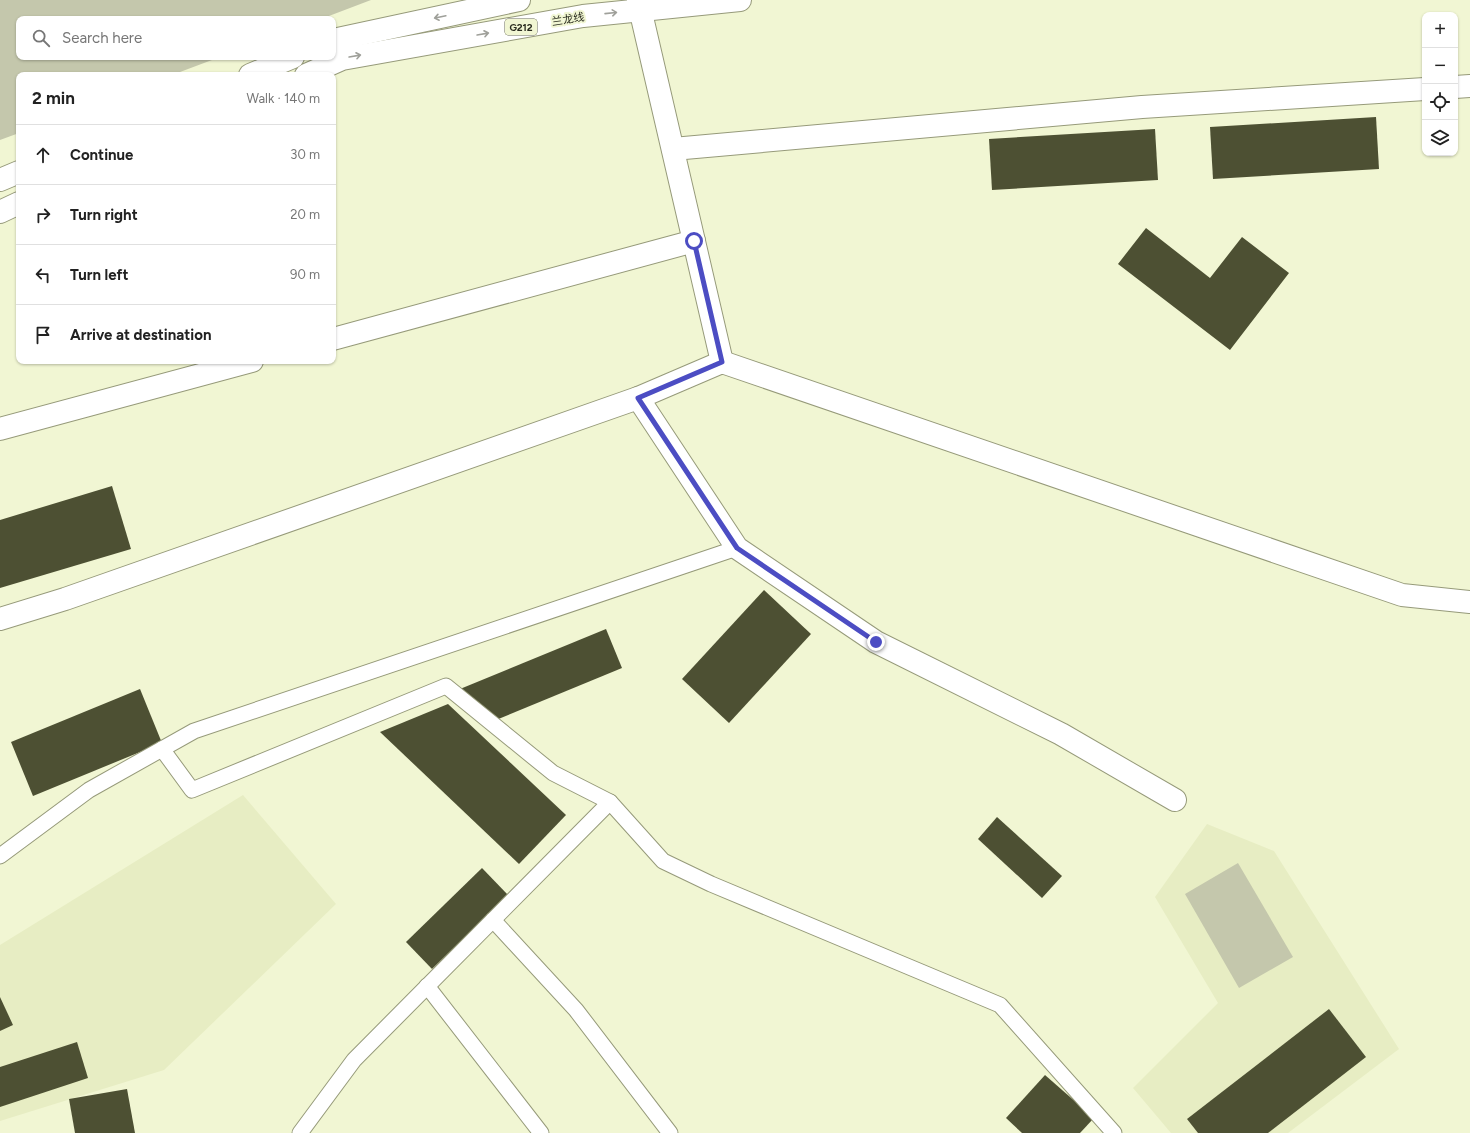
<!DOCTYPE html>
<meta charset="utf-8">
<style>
body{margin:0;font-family:Figtree,"Noto Sans SC",sans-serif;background:#f6f6f6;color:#222}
.controls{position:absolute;right:12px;top:12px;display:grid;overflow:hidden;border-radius:8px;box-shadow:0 1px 3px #0004}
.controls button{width:36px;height:36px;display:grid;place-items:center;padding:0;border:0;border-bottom:1px solid #e0e0e0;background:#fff;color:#222;font:20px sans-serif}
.stop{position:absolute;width:12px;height:12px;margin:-9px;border:3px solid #4c4dc3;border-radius:50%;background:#fff}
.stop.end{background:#4c4dc3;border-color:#fff;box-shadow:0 1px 4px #0008}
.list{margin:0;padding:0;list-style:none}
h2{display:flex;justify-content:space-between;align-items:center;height:52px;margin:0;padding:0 16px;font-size:17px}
h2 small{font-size:13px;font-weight:400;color:#767676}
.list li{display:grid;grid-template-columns:26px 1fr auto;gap:12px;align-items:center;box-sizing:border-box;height:60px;padding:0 16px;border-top:1px solid #e0e0e0}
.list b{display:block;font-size:15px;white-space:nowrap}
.list em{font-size:13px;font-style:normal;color:#767676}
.icon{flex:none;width:22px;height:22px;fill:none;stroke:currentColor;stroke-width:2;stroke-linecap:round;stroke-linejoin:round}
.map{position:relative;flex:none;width:1470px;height:1133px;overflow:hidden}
.search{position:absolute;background:#fff;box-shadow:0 1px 3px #0004;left:16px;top:16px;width:320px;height:44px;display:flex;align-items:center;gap:10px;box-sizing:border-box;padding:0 14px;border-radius:8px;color:#767676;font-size:15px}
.panel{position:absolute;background:#fff;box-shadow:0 1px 3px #0004;left:16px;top:72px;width:320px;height:292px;border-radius:8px}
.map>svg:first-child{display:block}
.built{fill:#e7edc3}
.green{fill:#c4c7ac}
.building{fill:#4d5033}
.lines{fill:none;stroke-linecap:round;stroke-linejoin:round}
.lane-casing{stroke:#969a7a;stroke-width:17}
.street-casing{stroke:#969a7a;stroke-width:24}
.highway-casing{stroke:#969a7a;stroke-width:24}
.lane{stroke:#fff;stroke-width:15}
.street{stroke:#fff;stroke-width:22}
.highway{stroke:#fff;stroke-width:22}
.oneway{stroke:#9fa09a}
.route{stroke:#4c4dc3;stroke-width:5}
.labels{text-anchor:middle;stroke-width:4;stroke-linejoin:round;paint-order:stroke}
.shield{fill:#f1f6d3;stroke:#666955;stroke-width:1}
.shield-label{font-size:10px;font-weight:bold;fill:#2a2c1f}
.street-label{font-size:11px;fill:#2a2c1f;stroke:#f1f6d3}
</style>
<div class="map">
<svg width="1470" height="1133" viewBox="0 0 1470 1133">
<rect width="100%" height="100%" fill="#f1f6d3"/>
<!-- built -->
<g class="built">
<path d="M243,795L336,904L164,1070L0,1121V945Z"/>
<path d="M1207,824L1274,851L1399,1049L1288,1133H1171L1133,1088L1218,1003L1155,897Z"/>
</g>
<!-- green -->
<g class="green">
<path d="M0,0H371L321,19H19V57H220L172,75H19V133L0,140Z"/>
<path d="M1238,863L1293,957L1239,988L1185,894Z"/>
</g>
<!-- building -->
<g class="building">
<path d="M1376,117L1379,169L1213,179L1210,127Z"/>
<path d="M1155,129L1158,180L992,190L989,139Z"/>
<path d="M1146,228L1210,278L1242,237L1289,273L1230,350L1118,264Z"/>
<path d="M112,486L131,549L0,588V520Z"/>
<path d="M764,590L811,634L729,723L682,679Z"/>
<path d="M606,629L622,668L496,720L460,689Z"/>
<path d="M140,689L162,743L33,796L11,742Z"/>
<path d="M448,704L566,815L519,864L380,732Z"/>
<path d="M997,817L1062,876L1042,898L978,839Z"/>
<path d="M482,868L508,895L432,969L406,942Z"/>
<path d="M0,997L13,1025L0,1031Z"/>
<path d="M1329,1009L1366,1057L1268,1133H1198L1187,1119Z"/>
<path d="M77,1042L88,1078L0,1107V1067Z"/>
<path d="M1045,1075L1094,1118L1080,1133H1022L1006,1118Z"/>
<path d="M127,1089L135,1133H75L69,1099Z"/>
</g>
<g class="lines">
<defs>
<g id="lane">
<path d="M162,749L192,790L446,686L553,773L610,802L663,861L711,884L1000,1005L1114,1133"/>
<path d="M0,856L89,790L194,731L737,548"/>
<path d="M493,920L576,1010L670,1133"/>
<path d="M427,986L541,1133"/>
<path d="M300,1133L354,1060L610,802"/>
</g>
<g id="street">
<path d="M638,0L722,362"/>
<path d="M1455,87L1470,86"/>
<path d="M673,149L1142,107L1425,89"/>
<path d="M333,339L694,241"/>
<path d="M638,398L737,548L876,642L1061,734L1175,800"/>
<path d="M0,429L252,361"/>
<path d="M0,619L65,599L638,398L722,362L1402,595L1470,602"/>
</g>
<g id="highway">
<path d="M333,40L519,0"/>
<path d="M250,75L293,57"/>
<path d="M306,75L342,59L583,16L740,0"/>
<path d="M0,180L19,172"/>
<path d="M0,212L19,203"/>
</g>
</defs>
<!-- lane casing -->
<use href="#lane" class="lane-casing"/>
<!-- street casing -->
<use href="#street" class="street-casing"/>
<!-- highway casing -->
<use href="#highway" class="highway-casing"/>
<!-- lane -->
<use href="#lane" class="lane"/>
<!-- street -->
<use href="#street" class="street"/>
<!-- highway -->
<use href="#highway" class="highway"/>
</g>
<!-- one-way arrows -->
<defs><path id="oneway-shaft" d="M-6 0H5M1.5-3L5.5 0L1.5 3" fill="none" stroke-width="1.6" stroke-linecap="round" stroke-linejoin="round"/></defs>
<g class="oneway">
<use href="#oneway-shaft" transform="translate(611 13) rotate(-6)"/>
<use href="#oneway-shaft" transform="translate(440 17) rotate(168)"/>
<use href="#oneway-shaft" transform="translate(483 34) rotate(-10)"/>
<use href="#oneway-shaft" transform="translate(355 56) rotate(-10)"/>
</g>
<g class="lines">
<!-- route -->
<path class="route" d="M694,241L722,362L638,398L737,548L876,642"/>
</g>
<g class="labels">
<!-- shield labels -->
<rect class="shield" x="505" y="19" width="32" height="16" rx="3"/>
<g class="shield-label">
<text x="521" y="31">G212</text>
</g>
<!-- street labels -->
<g class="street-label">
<text transform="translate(568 19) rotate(-9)" y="4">兰龙线</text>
</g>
</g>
</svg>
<div class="controls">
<button>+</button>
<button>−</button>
<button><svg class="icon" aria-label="locate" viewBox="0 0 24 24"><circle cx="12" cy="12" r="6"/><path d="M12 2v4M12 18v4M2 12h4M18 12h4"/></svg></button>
<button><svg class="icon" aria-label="layers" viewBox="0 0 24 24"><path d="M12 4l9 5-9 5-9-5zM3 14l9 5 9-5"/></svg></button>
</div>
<div class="stop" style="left:694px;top:241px"></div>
<div class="stop end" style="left:876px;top:642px"></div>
<div class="search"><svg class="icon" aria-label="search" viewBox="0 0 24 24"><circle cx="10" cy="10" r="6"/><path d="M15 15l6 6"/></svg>Search here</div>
<section class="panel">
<h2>2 min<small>Walk · 140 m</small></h2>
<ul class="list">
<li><svg class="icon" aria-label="ahead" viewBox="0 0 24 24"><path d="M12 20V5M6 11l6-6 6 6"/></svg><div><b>Continue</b></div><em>30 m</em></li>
<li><svg class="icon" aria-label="right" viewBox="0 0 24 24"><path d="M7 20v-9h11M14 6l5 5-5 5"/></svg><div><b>Turn right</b></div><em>20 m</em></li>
<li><svg class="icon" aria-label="left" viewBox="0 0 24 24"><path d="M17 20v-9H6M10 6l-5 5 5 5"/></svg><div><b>Turn left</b></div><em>90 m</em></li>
<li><svg class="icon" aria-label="arrive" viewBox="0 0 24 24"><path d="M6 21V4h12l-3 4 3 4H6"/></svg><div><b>Arrive at destination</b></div></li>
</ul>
</section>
</div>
